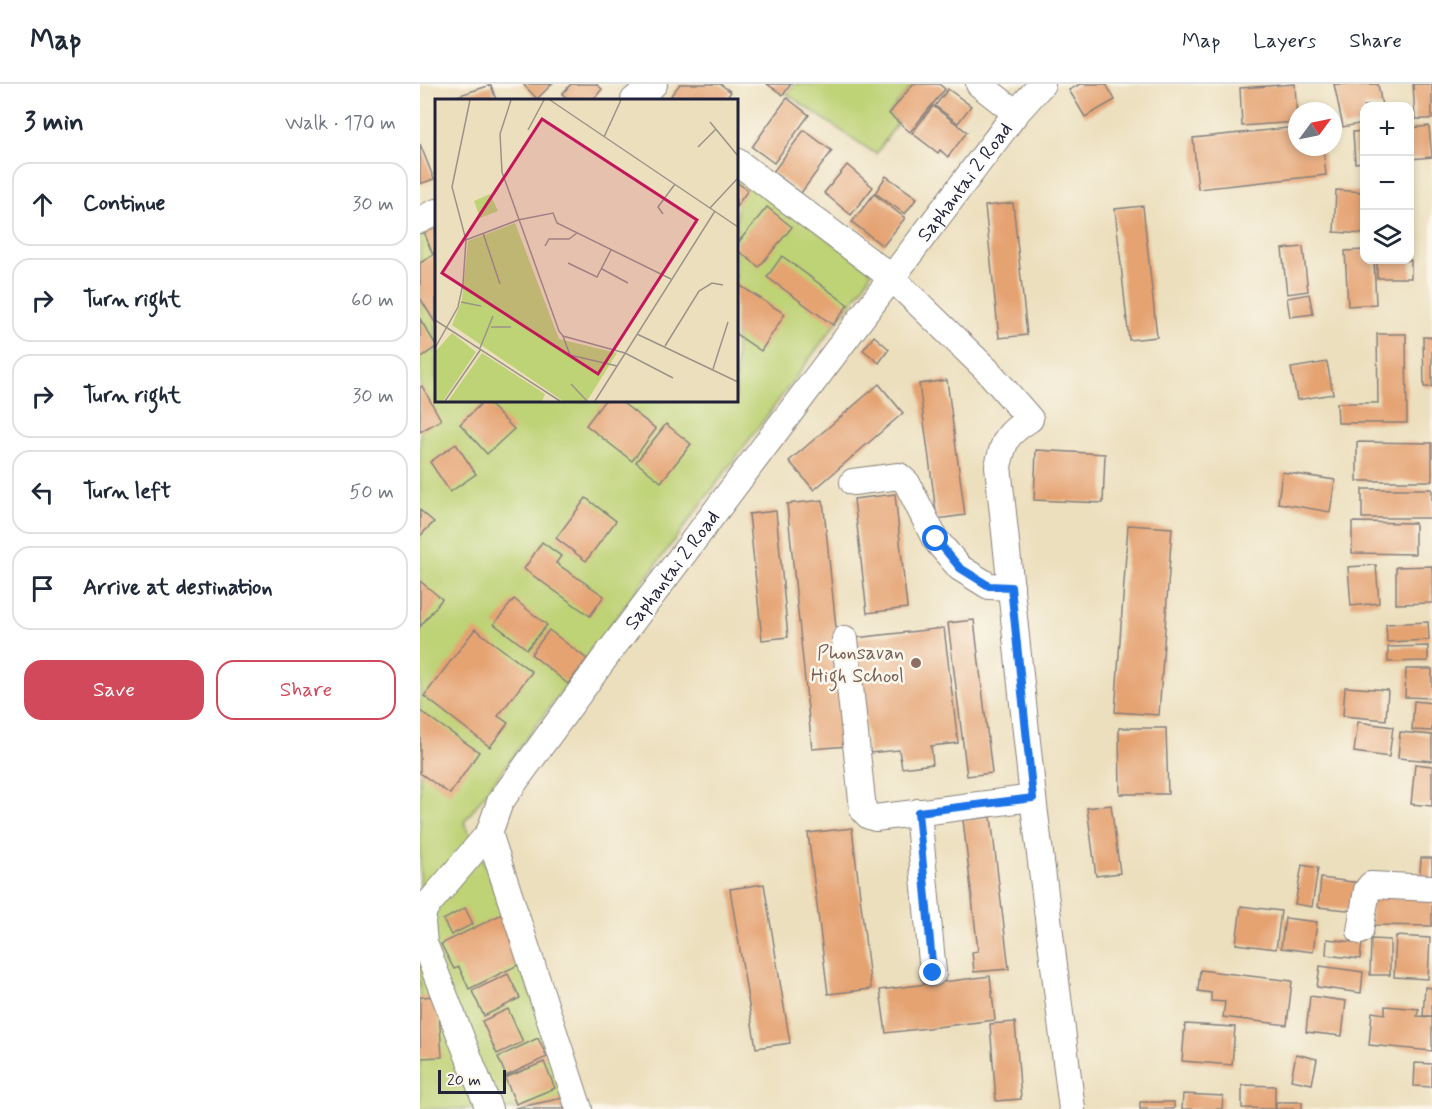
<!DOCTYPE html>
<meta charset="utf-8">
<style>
body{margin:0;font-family:Mynerve,sans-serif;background:#f2f2f3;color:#1f2937}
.controls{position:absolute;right:18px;top:18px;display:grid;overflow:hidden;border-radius:12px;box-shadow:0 3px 9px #0003}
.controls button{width:54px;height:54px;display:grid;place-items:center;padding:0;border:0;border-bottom:2px solid #e0e1e3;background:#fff;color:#1f2937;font:30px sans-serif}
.compass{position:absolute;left:868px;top:18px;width:54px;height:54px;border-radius:50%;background:#fff;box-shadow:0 3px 9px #0003;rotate:57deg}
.scale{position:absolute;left:18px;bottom:15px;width:68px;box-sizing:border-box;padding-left:6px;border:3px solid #22223b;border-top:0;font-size:16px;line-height:21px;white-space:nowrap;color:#22223b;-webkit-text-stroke:4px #fbf7ec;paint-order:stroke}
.stop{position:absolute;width:18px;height:18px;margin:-14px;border:4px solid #1a73e8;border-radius:50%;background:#fff}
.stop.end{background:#1a73e8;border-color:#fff;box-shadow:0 2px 6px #0008}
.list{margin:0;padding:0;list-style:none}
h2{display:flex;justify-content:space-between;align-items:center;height:78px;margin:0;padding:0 24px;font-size:26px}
h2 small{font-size:20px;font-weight:400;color:#747a83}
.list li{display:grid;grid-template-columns:39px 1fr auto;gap:18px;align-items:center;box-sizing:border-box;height:84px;margin:0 12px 12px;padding:0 12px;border:2px solid #e0e1e3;border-radius:18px}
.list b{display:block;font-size:22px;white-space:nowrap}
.list em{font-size:20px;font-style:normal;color:#747a83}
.actions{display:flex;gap:12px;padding:18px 24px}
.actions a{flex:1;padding:14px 0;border:2px solid #d1495b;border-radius:18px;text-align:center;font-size:21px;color:#d1495b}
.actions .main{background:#d1495b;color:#fff}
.icon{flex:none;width:33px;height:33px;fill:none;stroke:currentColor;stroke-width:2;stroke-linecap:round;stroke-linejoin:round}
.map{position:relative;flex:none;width:1012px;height:1025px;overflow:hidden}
header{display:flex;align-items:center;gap:36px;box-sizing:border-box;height:84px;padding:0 30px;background:#fff;border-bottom:2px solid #e0e1e3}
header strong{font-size:28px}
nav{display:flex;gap:33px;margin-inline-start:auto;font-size:21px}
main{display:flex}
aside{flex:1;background:#fff}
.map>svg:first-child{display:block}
.green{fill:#bed276;stroke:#707a58;stroke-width:1.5}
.building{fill:#e5a372}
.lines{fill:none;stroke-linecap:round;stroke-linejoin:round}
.minor-casing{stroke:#87807c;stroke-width:28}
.minor{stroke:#fff;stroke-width:26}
.route{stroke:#1a73e8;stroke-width:8}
.education-dot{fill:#8d6e63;stroke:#fbf7ec;stroke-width:2}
.labels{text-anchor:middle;stroke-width:5;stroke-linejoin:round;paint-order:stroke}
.street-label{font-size:20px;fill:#22223b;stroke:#fbf7ec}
.education-label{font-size:20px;fill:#785e54;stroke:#fbf7ec;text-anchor:end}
.inset-road{fill:none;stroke:#9b9389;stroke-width:1.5}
.view{fill:#c2185b;fill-opacity:0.15;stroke:#c2185b;stroke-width:3}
.inset-edge{fill:none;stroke:#22223b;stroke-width:3}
</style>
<header>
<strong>Map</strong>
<nav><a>Map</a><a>Layers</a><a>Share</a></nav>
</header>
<main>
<aside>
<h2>3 min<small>Walk · 170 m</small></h2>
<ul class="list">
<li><svg class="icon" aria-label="ahead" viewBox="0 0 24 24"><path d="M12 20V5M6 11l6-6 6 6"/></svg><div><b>Continue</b></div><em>30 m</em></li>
<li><svg class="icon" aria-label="right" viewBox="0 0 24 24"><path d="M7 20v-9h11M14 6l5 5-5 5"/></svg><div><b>Turn right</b></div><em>60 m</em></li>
<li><svg class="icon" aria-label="right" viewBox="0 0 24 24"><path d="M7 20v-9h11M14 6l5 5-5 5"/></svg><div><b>Turn right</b></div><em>30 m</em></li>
<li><svg class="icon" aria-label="left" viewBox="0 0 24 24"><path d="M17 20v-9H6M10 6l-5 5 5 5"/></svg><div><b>Turn left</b></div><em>50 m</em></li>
<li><svg class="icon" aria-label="arrive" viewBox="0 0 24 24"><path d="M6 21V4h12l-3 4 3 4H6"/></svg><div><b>Arrive at destination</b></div></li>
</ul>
<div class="actions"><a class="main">Save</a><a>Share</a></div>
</aside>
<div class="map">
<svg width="1012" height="1025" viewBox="0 0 1012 1025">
<rect width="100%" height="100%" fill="#fbf7ec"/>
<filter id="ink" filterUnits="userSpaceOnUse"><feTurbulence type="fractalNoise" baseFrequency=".0167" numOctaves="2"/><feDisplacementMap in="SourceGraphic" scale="12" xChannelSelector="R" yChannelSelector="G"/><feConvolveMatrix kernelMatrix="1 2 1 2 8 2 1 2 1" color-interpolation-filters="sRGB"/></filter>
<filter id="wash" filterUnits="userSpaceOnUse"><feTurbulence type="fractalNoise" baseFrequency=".008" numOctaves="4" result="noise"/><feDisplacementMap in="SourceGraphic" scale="24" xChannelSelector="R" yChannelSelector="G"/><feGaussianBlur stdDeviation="1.35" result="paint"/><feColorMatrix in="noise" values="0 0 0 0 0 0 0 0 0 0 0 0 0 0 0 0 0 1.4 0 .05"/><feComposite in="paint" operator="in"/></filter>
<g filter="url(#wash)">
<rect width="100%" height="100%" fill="#ecdfbd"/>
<!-- green -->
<g class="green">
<path d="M375,0H493L469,30L478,38L456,70L367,10Z"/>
<path d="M317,86L452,187L443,203L44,738L68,785L150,1025H0V144L16,136V316H316Z"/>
</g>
<g id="blocks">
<!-- building -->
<g class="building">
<path d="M103,0H132L117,15Z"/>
<path d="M151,0H176L182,5L173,16H145L147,14L142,10Z"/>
<path d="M260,0H300L311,8L305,16H258L251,11Z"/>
<path d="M347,0H371L363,11Z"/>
<path d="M493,0H519L525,5L490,48L469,30Z"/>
<path d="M660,0H686L695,16L665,33L649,6Z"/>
<path d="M875,0L877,38L822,42L820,4Z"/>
<path d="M914,0H958L962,22H944V39L923,43Z"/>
<path d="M993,0H1012V35H995Z"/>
<path d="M71,1L76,16H32L31,14Z"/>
<path d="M528,5L551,22L538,39L515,22Z"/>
<path d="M367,14L389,31L354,79L332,63Z"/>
<path d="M513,22L547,48L528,73L520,66L518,69L492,49Z"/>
<path d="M1009,42L1012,73L990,75V44Z"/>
<path d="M877,43V63H903L906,91L778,105L773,54Z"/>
<path d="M384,46L412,67L381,109L353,88Z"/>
<path d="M944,47V78L935,79L933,48Z"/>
<path d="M0,60L14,95L0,100Z"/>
<path d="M427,81L453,103L431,131L404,109Z"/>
<path d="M466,92L497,114L485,130L455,109Z"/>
<path d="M316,98L328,106L316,123Z"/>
<path d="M916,106L944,108V150L914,148Z"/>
<path d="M454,110L485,134L463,162L432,138Z"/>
<path d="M593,119L607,251L579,254L565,122Z"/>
<path d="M723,122L737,253L709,256L695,125Z"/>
<path d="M347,123L372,143L339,183L316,165V161Z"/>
<path d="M16,140V168L12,169L3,145Z"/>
<path d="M883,163L888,207L867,210L862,165Z"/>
<path d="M944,166V176H954L956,220L928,222L925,167Z"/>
<path d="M16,169V240L0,214V179Z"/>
<path d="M362,172L428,221L413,241L347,193Z"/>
<rect x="957" y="176" width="34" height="18"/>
<path d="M316,199L365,230L341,267L316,250Z"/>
<path d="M889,210L893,230L870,233L867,214Z"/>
<path d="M0,235L16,261V263L0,274Z"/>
<path d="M957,250H986L987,339H918L917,319H958Z"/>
<path d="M454,252L469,265L459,279L443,266Z"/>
<path d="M1003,253H1012V303H1004Z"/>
<path d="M907,278L913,310L877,316L871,284Z"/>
<path d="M527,296L545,431L517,435L499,300Z"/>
<path d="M459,300L483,329L394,406L369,377Z"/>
<path d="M2,302L21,336L0,348V303Z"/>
<path d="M65,316L94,345L67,370L40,340Z"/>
<path d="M185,316H199L236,345L212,377L166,341Z"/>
<path d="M246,340L271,360L241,398L216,378Z"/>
<path d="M937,358L1012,359V397H937Z"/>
<path d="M36,360L56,390L30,408L10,378Z"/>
<path d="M616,366L685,370L683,419L614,416Z"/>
<path d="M862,388L915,396L910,428L858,419Z"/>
<rect x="942" y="405" width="70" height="29"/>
<path d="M475,410L487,524L447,529L434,415Z"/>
<path d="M166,414L196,437L166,477L136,454Z"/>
<path d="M403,416L428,662L392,665L367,420Z"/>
<path d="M0,426L14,438L0,452Z"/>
<path d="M356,427L368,553L342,556L329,430Z"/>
<path d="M932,438L995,439V470L932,469Z"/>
<path d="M708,441L752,444L739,631L695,628Z"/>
<path d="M122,458L141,472L136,479L184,512L170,532L104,485Z"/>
<path d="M956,481L959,519L931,522L928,483Z"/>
<path d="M1012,482V519L976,520V483Z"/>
<path d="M0,497L22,515L0,543Z"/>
<path d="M94,515L127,541L107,565L74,540Z"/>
<path d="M554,536L572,689L547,692L528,539Z"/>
<path d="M1008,538L1009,556L967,558L966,540Z"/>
<path d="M524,544L538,659L511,662L513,680L482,684L479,666L449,669L435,554Z"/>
<path d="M55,545L112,588L78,632L88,639L70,663L4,612Z"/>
<path d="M129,546L167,575L148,600L111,570Z"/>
<path d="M1008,562V577L968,578V563Z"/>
<path d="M986,585H1012V614L985,613Z"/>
<path d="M925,603L968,606L966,636L923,632Z"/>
<path d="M994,617L1012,619V647L992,646Z"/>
<path d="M0,627L59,668L30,710L0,689Z"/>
<path d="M938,638L973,643L969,673L934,668Z"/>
<path d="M699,644H746L748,710H700Z"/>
<path d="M980,648L1012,651V677L978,674Z"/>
<path d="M995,680L1012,682V722L991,720Z"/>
<path d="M691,721L700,789L676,792L667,724Z"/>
<path d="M571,733L589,885L554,888L552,868L558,867L543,736Z"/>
<path d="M432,744L451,905L408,910L388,749Z"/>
<path d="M1001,774H1012V801H999Z"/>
<path d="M882,781L898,784L892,823L875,820Z"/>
<path d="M901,794L940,799L937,827L898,823Z"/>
<path d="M344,800L370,959L336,964L310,805Z"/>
<path d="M951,812L1012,814V842L951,841Z"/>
<path d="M821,822L861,827L856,865L816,860Z"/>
<path d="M45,824L53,840L31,851L23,836Z"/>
<path d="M82,830L104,878L49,905L39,883L34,885L21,860Z"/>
<path d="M865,834L897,838L893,868L861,864Z"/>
<path d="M976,852L1010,854L1008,895L974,893Z"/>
<path d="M907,855L942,859L940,875L906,871Z"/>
<path d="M951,855L970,856V891H950Z"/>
<path d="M900,882L943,888L941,909L897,903Z"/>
<path d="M780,886L872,897L867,941L803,933L805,918L791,917V909L778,907Z"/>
<path d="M88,890L100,914L64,932L52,907Z"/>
<path d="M570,892L575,936L466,949L460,906Z"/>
<path d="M1005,903L1012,904V932H1003Z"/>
<path d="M18,912L22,973L0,974V913Z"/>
<path d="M890,912L926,917L922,952L886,948Z"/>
<path d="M965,922L999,925L997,932L1012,933V967L949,961L952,928L965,930Z"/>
<path d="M88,925L103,958L77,970L62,937Z"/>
<path d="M595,938L601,1015L576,1017L570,940Z"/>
<path d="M765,940L815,943L812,981L762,977Z"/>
<path d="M118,954L127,973L86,992L78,973Z"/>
<path d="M876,970L897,975L892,1000L871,996Z"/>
<path d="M124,978L135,1004L96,1020L85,994Z"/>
<path d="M995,979L1012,980V1003L994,1002Z"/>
<path d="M822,1001L855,1002V1025L822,1024Z"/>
<path d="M763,1010L803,1012L802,1025H762Z"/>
<path d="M143,1014L145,1025H95V1024Z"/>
<rect x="720" y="1018" width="34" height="7"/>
<rect x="856" y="1018" width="26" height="7"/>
</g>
</g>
</g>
<g filter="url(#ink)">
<use href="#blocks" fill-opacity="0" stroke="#87807c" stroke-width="1.5"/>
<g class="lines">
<defs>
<g id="minor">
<path d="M559,0L596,29"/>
<path d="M214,16L234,0"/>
<path d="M316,77L471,193L568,287L610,335C585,351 585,355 578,382L613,714L652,1025"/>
<path d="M0,136L16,128"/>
<path d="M433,398L479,392L487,399L515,455L540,484L569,502L591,503"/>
<path d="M425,555L443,726L449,732L455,734L613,714"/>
<path d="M498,728L513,889"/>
<path d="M940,847L947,806L951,801L1012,804"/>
<path d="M69,1025L4,859L2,838L4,825L69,749"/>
<path id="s1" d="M159,1025L69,749L80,718L184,575L596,29L622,0"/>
</g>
</defs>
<!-- minor casing -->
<use href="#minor" class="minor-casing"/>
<!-- minor -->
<use href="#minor" class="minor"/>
</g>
</g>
<g class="lines" filter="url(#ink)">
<!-- route -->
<path class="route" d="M513,889L498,728L613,714L591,503L569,502L540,484L516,455"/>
</g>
<!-- markers -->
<circle class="education-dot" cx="496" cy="579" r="6"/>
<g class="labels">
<!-- street labels -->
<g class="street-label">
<text dy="7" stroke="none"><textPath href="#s1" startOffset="1098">Saphantai 2 Road</textPath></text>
<text dy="7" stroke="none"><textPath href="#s1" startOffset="612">Saphantai 2 Road</textPath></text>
</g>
<!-- education labels -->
<g class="education-label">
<text x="484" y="575">Phonsavan<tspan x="484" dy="23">High School</tspan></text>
</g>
</g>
<!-- overview -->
<g transform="translate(15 15)">
<rect width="303" height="303" fill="#ecdfbd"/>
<path d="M55,95L63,112L45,119L39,102ZM80,124L124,240L182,254L152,302H128L17,226L27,201L33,142ZM17,234L41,253L8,302H0V253ZM47,254L110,295L107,302H13Z" fill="#bed276"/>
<path class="inset-road" d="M76,1L65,35L67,73L124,232L128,237L190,254L238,279M115,1L303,128M275,23L303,57M93,31L109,1M169,38L186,1M263,48L281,30M275,109L303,79M228,115L223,108L240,85M48,134L65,185M31,141L83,121L118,114L122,124L236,180M110,147L114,140H134L142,134M133,164L162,178L176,151M167,170L193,184M26,203L46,207M0,221L125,302M56,228H76M202,235L303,283M128,237L135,256L182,267M230,247L264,192L277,184L288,186M0,249L23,208L28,185L31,141L17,88L35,1M45,249L58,217M278,270L293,223M136,285L152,302M10,302L46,250M160,302L280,112"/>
<path class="view" d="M107,20L262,121L163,275L7,174Z"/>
<rect width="303" height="303" class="inset-edge"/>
</g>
</svg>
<div class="controls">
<button>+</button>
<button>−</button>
<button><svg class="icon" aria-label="layers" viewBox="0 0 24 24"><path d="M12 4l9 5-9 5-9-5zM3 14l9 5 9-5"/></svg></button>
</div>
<svg class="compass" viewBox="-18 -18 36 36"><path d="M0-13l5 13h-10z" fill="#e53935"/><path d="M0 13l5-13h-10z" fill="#747a83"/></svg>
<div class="scale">20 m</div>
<div class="stop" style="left:516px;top:455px"></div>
<div class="stop end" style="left:513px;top:889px"></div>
</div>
</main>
